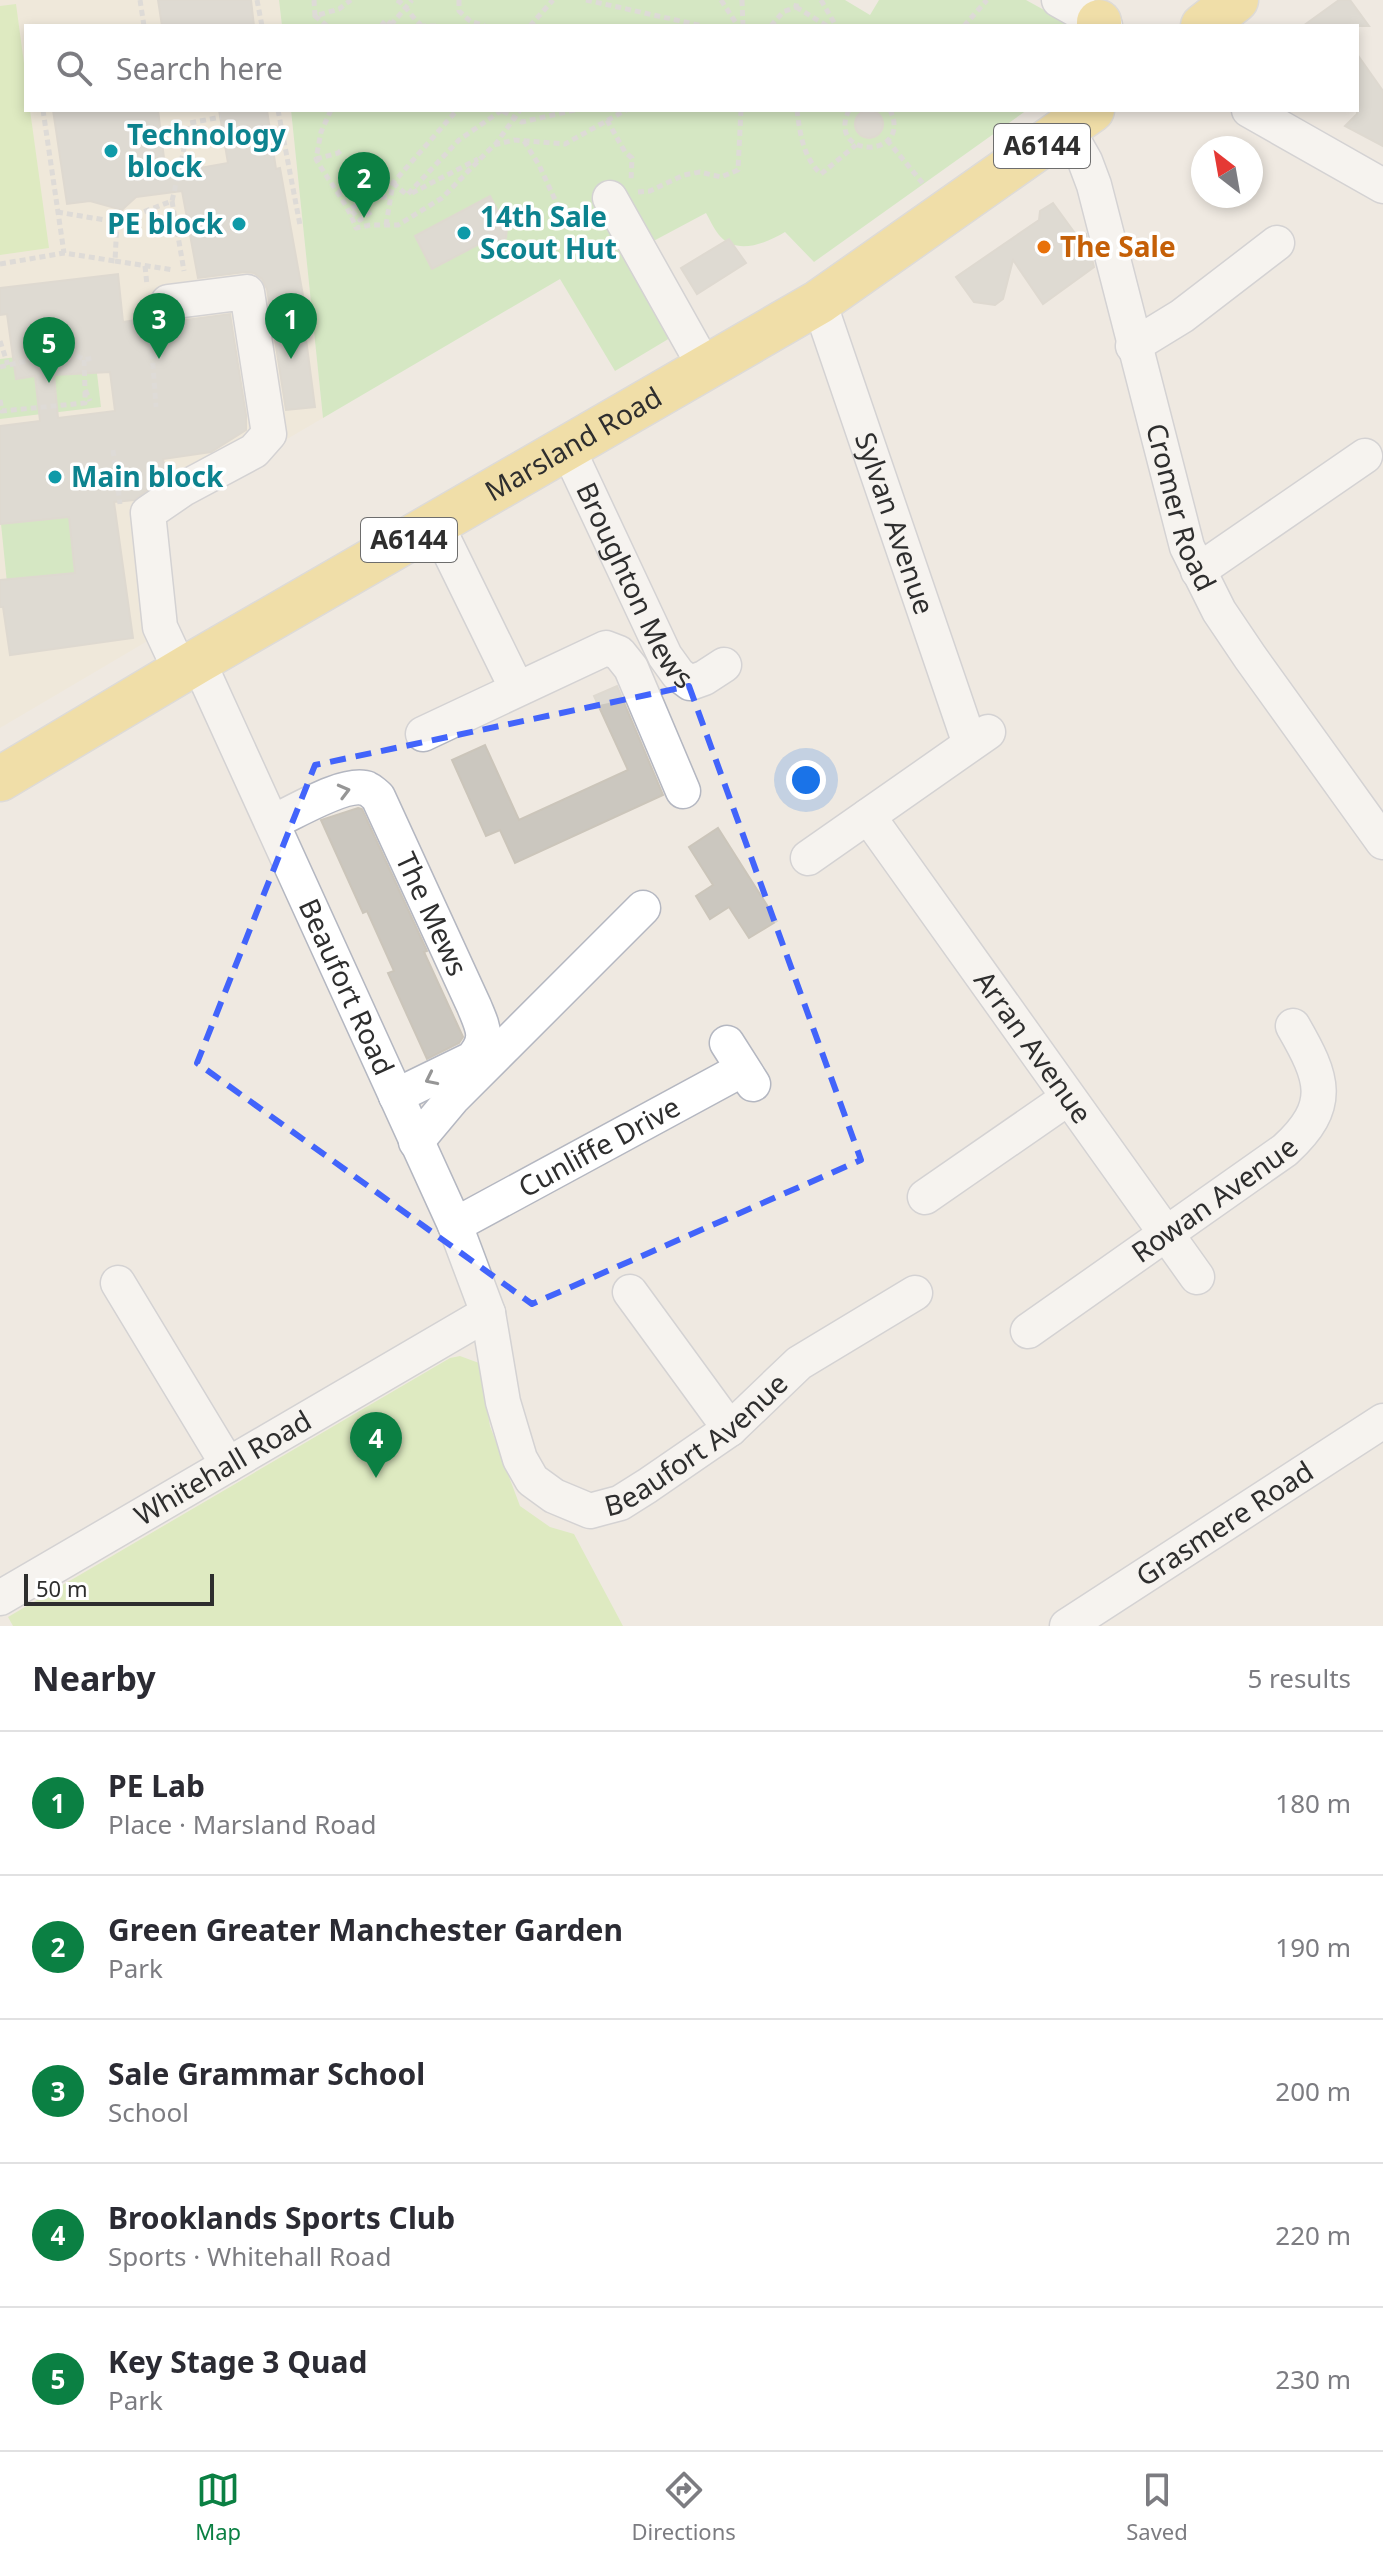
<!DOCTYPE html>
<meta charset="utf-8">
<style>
body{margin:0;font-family:"Noto Sans",sans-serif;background:#f7f7f7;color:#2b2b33}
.compass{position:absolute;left:1191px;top:136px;width:72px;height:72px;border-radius:50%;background:#fff;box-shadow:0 4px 12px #0003;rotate:329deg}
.scale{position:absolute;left:24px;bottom:20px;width:190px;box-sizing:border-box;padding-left:8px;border:4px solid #2e2e2e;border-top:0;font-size:22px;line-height:28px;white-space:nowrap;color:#2e2e2e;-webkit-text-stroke:6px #fff;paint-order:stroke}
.you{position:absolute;left:806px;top:780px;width:28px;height:28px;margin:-20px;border:6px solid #fff;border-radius:50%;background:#1a73e8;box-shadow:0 0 0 12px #1a73e833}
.badge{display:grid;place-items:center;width:52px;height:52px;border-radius:50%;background:#0b8043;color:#fff;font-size:26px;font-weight:700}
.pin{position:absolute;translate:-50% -66px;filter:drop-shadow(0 2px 4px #0008)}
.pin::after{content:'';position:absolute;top:42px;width:28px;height:24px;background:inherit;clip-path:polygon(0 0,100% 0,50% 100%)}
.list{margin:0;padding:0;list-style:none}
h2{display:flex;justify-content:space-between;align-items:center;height:104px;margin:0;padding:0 32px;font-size:34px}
h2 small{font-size:26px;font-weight:400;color:#7c7c81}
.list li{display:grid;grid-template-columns:52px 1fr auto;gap:24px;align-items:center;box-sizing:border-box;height:144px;padding:0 32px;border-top:2px solid #e1e1e2}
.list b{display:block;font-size:30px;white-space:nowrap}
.list p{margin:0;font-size:26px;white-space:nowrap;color:#7c7c81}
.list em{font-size:26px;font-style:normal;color:#7c7c81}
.icon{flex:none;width:44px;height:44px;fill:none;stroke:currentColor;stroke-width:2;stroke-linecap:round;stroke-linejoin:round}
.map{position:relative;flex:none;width:1383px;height:1626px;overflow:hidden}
.search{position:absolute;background:#fff;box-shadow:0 4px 12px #0003;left:24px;right:24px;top:24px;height:88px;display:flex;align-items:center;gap:20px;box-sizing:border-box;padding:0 28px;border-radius:0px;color:#7c7c81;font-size:30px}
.sheet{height:824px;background:#fff}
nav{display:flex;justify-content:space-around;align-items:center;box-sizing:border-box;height:112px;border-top:2px solid #e1e1e2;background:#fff;font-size:22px;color:#7c7c81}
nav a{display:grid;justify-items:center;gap:4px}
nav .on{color:#0b8043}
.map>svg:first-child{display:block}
.education{fill:#f0e6d1}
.green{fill:#b6e59e}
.pitch{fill:#c9ec9a}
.building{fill:#cbc7bf;stroke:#cbc5ba;stroke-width:2;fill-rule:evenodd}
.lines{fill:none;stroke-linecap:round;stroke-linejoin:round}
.minor-casing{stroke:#b4b7c1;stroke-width:37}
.major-casing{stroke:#c9c9c9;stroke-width:47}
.path{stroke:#c9c9c9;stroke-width:5;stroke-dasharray:6 4;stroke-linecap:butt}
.minor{stroke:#fff;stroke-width:34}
.major{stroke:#f2d163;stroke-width:44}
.oneway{stroke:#969696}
.marked{fill:none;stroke:#4264fb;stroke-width:6;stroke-dasharray:16 10;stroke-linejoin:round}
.culture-dot{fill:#0f9aa8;stroke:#fff;stroke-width:3}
.food-dot{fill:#e8710a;stroke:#fff;stroke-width:3}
.labels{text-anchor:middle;stroke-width:7;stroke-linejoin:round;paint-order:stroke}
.shield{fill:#fff;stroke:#6d6d6d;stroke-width:2}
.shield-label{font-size:26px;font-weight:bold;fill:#2e2e2e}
.culture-label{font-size:28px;font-weight:bold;fill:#0d838f;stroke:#fff;text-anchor:start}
.food-label{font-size:28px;font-weight:bold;fill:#c56008;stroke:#fff;text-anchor:start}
.street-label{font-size:28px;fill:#2e2e2e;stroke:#fff}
</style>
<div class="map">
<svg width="1383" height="1626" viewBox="0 0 1383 1626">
<rect width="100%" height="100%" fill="#efe9e1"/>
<!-- education -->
<path class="education" d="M0,0H279L282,26H26V110H291L323,418L161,513L173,626L0,728Z"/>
<!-- green -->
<g class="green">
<path d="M279,0H845L870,15L879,0H1026L1073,26H282Z"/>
<path d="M291,110H1027L814,262L785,232C767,243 736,256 719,235C714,229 710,220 706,213L646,245L690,326L615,371L560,279L323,418Z"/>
<path d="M94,348L101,407L0,419V359Z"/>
<path d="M69,517L75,573L32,577L8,593L1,524Z"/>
</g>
<!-- pitch -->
<g class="pitch">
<path d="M16,4L26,78V110H30L49,248L0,255V6Z"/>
<path d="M460,1356L479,1363L490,1426L520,1506L550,1527L574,1534L623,1626H13L8,1617L450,1358Z"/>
</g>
<!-- building -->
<g class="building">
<path d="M158,0H251L254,26H162Z"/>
<path d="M1339,0H1350L1369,26H1303Z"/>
<path d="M1357,54L1383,91V146L1345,126L1357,114Z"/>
<circle cx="869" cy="124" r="14"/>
<path d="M53,110H158L166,174L228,163L219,110H267L276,169L280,168L304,301H301L315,407L286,410L267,289L262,279L254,273L245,272L198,278L182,191L136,197L122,210L90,201L67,204Z"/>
<path d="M490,196L507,229L506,238L485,250L481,243L432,269L415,236Z"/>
<path d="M1053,203L1077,236L1086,234L1094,267L1043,304L1013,260L1003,299L995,305L974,302L956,277L1039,220L1040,211Z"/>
<path d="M729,239L746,263L697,294L681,268Z"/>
<path d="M118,274L123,322L156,317L171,322L230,314L246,415V430L211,452L163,459L166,476L134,500L114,502L133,638L10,655L3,607H0V580L75,573L69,517L0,524V426L40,421L35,376L16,379L7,314L0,315V288ZM110,372L115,411L58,418L54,375Z"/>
<path d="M617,686L663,795L515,863L500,830L486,836L452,760L485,745L519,820L628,770L594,696Z"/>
<path d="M358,808L362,809L427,951L424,952L463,1037L459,1043L427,1059L388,973L394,971L367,911L363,913L321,820Z"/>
<path d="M718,828L777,921L749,938L729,907L710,919L696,896L713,885L689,847Z"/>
</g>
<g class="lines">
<defs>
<g id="minor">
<path d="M1059,0L1105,26"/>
<path d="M1249,110L1383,186"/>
<path id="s1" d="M1067,129L1085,161L1094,185L1187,547L1219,611L1250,657L1383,842"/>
<path d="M610,198L706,369"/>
<path d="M168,302L247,292L269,434L254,451L183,489L148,513L160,627L181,672"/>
<path id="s2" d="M819,302L970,744"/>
<path d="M1133,346L1182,316L1277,243"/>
<path id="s3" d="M567,447L665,656L678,674L690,683L704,678L724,665"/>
<path d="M436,524L517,689"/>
<path d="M1198,571L1365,456"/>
<path id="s4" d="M198,661L455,1225L488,1313L503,1402L520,1459L532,1480L554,1496L590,1511L620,1503L647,1486L730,1429L799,1363L915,1293"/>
<path d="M423,734L606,648L619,653L631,668L683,791"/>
<path id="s5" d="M868,816L1197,1277"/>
<path id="s6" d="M273,822C293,813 347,780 368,789C369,789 377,796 378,797L474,1006C483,1028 490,1039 472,1059L396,1096"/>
<path d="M808,858L988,732"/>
<path d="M727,1043L753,1084"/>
<path d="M416,1142L452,1099L643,908"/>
<path d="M925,1197L1068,1098"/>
<path id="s7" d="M455,1225L743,1069"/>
<path d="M118,1283L228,1465"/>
<path d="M630,1292L730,1429"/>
<path id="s8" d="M1028,1331L1285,1150C1334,1105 1323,1078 1293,1026"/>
<path id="s9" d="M0,1598L488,1313"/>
<path id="s10" d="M1067,1626L1383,1421"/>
</g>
<g id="major">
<path d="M1099,22V26"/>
<path d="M1203,26L1236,0"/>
<path id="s11" d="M0,779L198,661L819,302L1092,110"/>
</g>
</defs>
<!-- minor casing -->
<use href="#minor" class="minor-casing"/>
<!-- major casing -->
<use href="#major" class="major-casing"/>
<!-- path -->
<g class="path">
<path d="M140,0L144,26"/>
<path d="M257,0L262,26"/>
<path d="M314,0L315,16"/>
<path d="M397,0C407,6 412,18 421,25"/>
<path d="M459,0V11L470,21L485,26"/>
<path d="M586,0L703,26"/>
<path d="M721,0L738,26"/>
<path d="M742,0L743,26"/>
<path d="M821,0L836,26"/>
<path d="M796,7L827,26"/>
<path d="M391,25L412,0"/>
<path d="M327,26L315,16L339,9L351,0"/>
<path d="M381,26L386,20L392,25"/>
<path d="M420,26H438"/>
<path d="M530,26L553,0"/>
<path d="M771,26L783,12L796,7L797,0"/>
<path d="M964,26L987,0"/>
<path d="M43,110L64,253"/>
<path d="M278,110L300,225"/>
<path d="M331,110L321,132L316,159C329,182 347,202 356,228L370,225H398L442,198L494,145L514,140L565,144L626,110"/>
<path d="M797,110C800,134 803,157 821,174L856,145"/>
<path d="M849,110C825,160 914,159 890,110"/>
<path d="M503,111L522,122L575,110"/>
<path d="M607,120L625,152L632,158L631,181"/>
<path d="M887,140L925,186"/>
<path d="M524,141L539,165L557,204"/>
<path d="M495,145L520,110"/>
<path d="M316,159L338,153L343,149"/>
<path d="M393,183L407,195L459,140L502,110"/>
<path d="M638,192L650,191L684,175L700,172L721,177L738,170L741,110"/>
<path d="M338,193L358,175"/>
<path d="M412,193L478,159"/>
<path d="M371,197H390"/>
<path d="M172,201L184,271"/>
<path d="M57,212L117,222L172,201L190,123L221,117"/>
<path d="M371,212L360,220L350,209L372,197"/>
<path d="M386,225L393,183L457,110"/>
<path d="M115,261L174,270"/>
<path d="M0,264L64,253L115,261L117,222"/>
<path d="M145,266L147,285"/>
<path d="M150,323L156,407"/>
<path d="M0,341L8,365"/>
<path d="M84,360L85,389L90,401"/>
<path d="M0,367L70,351L84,360L92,358"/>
<path d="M0,400L2,411L85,403V389"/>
<path d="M113,450L120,504"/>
</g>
<!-- minor -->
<use href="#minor" class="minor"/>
<!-- major -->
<use href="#major" class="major"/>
</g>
<!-- one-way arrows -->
<defs><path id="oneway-chevron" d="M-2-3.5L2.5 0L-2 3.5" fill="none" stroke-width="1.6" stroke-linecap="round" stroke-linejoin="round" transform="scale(2)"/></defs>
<g class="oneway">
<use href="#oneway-chevron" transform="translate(344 791) rotate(-15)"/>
<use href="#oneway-chevron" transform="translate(431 1079) rotate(154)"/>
</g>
<!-- marked area -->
<path d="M0 0H1383V1626H0ZM689,686L861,1160L532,1304L197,1063L315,765Z" fill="#efe9e1" fill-opacity=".55" fill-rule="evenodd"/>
<path class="marked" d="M689,686L861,1160L532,1304L197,1063L315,765Z"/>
<!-- markers -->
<g class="culture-dot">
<circle cx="111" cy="151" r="8"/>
<circle cx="239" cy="224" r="8"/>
<circle cx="464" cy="233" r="8"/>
<circle cx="55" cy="477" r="8"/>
</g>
<circle class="food-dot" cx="1044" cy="247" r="8"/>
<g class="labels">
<!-- shield labels -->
<g class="shield">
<rect x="994" y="124" width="96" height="44" rx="6"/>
<rect x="361" y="518" width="96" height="44" rx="6"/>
</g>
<g class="shield-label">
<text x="1042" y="155">A6144</text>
<text x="409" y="549">A6144</text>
</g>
<!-- culture labels -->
<g class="culture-label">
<text x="127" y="145">Technology<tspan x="127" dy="32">block</tspan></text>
<text x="480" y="227">14th Sale<tspan x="480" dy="32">Scout Hut</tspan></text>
<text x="223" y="234" text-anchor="end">PE block</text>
<text x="71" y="487">Main block</text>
</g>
<!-- food labels -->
<g class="food-label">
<text x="1060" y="257">The Sale</text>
</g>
<!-- street labels -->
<g class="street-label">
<text dy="10" stroke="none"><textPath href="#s11" startOffset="664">Marsland Road</textPath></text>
<text dy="10" stroke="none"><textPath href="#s1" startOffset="396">Cromer Road</textPath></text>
<text dy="10" stroke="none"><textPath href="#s2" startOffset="234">Sylvan Avenue</textPath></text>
<text dy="10" stroke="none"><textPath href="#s3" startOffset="154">Broughton Mews</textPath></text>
<text dy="10" stroke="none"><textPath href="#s6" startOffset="244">The Mews</textPath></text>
<text dy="10" stroke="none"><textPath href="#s4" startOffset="358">Beaufort Road</textPath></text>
<text dy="10" stroke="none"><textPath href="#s5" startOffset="284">Arran Avenue</textPath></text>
<text dy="10" stroke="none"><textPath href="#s7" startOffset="164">Cunliffe Drive</textPath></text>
<text dy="10" stroke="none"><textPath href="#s8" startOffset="228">Rowan Avenue</textPath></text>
<text dy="10" stroke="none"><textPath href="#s4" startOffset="1080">Beaufort Avenue</textPath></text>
<text dy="10" stroke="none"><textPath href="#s9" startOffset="258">Whitehall Road</textPath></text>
<text dy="10" stroke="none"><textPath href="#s10" startOffset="188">Grasmere Road</textPath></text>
</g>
</g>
</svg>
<svg class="compass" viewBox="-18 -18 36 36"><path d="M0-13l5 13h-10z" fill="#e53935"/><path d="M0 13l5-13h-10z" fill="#7c7c81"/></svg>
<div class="scale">50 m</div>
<div class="you"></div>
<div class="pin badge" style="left:291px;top:359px">1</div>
<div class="pin badge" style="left:364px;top:218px">2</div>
<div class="pin badge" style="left:159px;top:359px">3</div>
<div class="pin badge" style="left:376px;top:1478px">4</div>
<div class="pin badge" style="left:49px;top:383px">5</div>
<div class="search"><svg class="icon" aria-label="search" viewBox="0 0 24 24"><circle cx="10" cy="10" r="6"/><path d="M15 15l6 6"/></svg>Search here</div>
</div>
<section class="sheet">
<h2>Nearby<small>5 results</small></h2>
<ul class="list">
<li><span class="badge">1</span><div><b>PE Lab</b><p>Place · Marsland Road</p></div><em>180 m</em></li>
<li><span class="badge">2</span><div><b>Green Greater Manchester Garden</b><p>Park</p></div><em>190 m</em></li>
<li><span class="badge">3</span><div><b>Sale Grammar School</b><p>School</p></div><em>200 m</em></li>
<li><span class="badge">4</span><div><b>Brooklands Sports Club</b><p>Sports · Whitehall Road</p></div><em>220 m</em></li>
<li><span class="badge">5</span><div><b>Key Stage 3 Quad</b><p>Park</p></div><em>230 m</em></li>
</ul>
</section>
<nav>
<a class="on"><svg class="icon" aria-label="map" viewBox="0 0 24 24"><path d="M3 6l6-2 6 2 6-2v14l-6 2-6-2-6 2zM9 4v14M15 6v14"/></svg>Map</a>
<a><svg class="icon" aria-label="directions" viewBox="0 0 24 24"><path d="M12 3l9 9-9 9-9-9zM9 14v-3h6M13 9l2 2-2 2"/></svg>Directions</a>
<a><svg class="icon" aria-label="saved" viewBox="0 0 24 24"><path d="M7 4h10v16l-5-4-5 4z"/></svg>Saved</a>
</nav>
